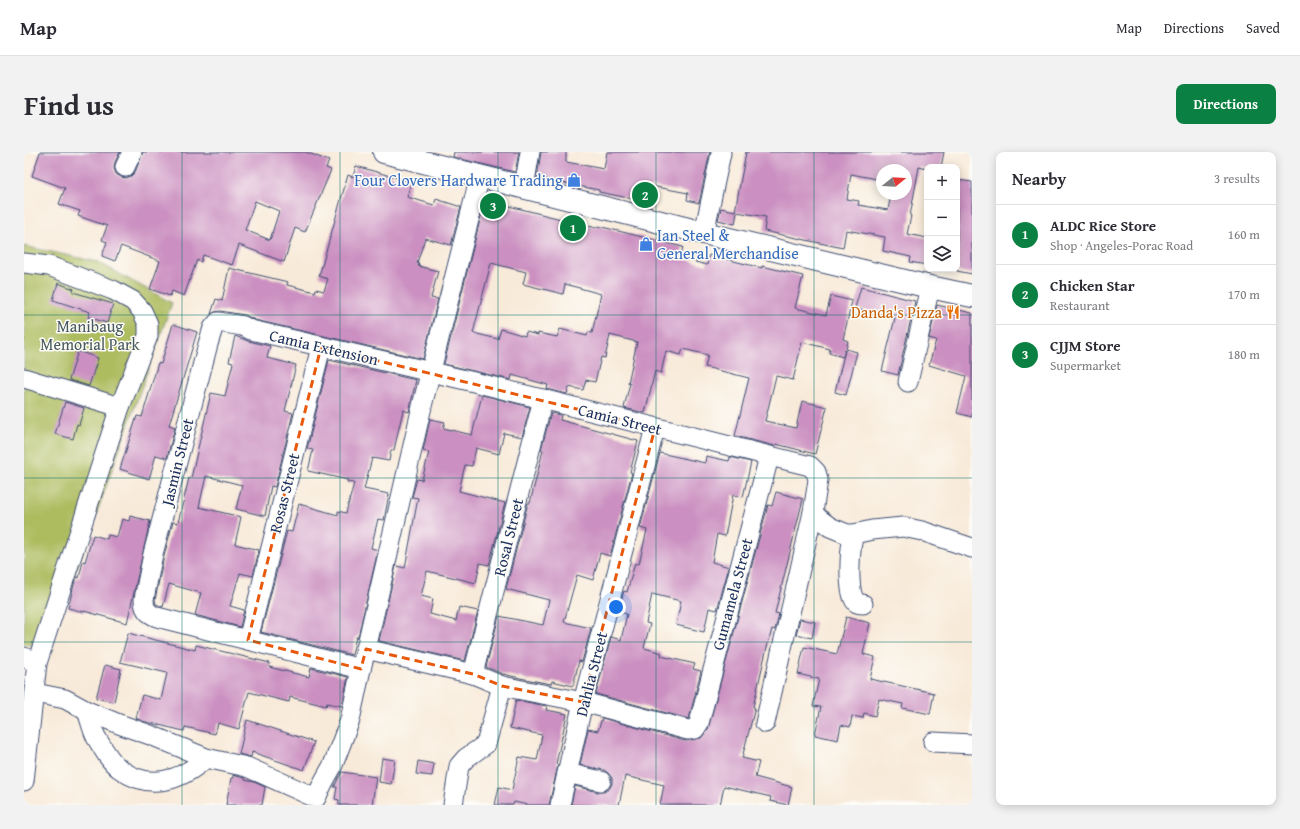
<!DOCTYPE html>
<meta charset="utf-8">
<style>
body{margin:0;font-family:"Gentium Book Plus",serif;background:#f2f2f3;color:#2b2b33}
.controls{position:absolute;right:12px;top:12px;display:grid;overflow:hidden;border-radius:8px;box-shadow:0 2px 10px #0003}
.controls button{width:36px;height:36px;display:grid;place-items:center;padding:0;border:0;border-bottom:1px solid #e1e1e2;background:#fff;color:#2b2b33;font:20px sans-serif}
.compass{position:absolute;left:852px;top:12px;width:36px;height:36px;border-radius:50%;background:#fff;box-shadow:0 2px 10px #0003;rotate:72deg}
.you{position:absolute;left:592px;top:455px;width:14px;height:14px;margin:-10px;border:3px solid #fff;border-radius:50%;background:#1a73e8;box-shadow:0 0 0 6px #1a73e833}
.badge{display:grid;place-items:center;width:26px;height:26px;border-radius:50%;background:#0b8043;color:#fff;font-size:13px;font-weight:700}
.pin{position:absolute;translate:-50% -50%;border:2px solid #fff;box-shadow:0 1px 4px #0006}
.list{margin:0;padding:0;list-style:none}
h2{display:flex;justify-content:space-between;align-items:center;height:52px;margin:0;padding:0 16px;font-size:17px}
h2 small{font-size:13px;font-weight:400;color:#7c7c81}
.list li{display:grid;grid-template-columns:26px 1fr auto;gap:12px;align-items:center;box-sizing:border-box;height:60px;padding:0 16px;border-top:1px solid #e1e1e2}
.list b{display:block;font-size:15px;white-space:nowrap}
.list p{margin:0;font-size:13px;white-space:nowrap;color:#7c7c81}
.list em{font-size:13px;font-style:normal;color:#7c7c81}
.icon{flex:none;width:22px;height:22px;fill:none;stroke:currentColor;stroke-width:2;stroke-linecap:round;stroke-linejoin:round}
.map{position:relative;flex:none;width:948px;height:653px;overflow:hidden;border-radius:8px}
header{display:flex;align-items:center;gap:24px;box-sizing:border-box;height:56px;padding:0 20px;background:#fff;border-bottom:1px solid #e1e1e2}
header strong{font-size:19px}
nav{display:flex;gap:22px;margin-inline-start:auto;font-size:14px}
.intro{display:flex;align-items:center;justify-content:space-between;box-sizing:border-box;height:96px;padding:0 24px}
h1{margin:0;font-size:28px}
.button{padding:10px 18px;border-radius:8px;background:#0b8043;color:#fff;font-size:14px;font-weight:700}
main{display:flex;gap:24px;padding:0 24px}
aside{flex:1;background:#fff;border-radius:8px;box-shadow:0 2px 10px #0003}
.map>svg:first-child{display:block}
.green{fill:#adbc5e;stroke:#64765e}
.building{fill:#cb90c1;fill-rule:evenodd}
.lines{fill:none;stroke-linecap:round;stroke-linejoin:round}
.minor-casing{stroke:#3c4b70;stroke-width:21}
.major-casing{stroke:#3c4b70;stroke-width:24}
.minor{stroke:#fff;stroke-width:19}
.major{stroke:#fff;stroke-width:22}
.marked{fill:none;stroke:#e8590c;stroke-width:3;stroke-dasharray:8 5;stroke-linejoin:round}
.grid{fill:none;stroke:#0f766e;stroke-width:1;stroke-opacity:0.55}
.labels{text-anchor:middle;stroke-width:3;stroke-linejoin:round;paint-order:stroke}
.shop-label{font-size:16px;fill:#366cbe;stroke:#fdfcf7;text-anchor:end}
.food-label{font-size:16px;fill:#c56008;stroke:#fdfcf7;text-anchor:end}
.park-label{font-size:16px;fill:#47595e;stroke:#fdfcf7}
.street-label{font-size:16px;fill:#1b2f5e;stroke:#fdfcf7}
</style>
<header>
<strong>Map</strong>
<nav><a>Map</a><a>Directions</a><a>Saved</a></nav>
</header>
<div class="intro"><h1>Find us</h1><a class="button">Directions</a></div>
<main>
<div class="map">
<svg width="948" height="653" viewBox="0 0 948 653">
<rect width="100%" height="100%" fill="#fdfcf7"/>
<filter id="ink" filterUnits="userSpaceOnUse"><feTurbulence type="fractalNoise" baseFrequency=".025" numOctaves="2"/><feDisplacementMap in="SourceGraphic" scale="8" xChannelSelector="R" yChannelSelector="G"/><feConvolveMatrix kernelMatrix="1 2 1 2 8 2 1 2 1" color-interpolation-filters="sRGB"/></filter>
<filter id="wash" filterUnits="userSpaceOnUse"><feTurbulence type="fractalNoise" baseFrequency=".012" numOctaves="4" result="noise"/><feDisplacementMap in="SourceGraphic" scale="16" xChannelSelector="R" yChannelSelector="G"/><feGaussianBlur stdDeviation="0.9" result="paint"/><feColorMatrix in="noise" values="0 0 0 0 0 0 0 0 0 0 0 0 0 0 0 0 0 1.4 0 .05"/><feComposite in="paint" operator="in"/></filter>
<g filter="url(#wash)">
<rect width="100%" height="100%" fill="#f8ead9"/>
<!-- green -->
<path class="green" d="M0,94L74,110L148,151L24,496L0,492Z"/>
<g id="blocks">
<!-- building -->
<g class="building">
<path d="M16,0H96L91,10L90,16L92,22L97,25L102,26L107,24L111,20L119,0H282L305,9L302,16L307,18L281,80L271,76L260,110L215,93L208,113L179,103L177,110L173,108L160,144L148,139L146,144L126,137L136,109L97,94L91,109L78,104L83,90L78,88L83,74L54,64L56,59L35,52L41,36L8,24ZM231,49L255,59L246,88L221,78Z"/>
<path d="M430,0H495L491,20L429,5Z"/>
<path d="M517,0H542V10L580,17L583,0H686L675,51L663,48L664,41L627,34L624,50L575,40V38L513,26Z"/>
<path d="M722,0H920L917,15H903V17L895,15L886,64H887L883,82L903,86V113L886,110L887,105L859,99L861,85L822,78L819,96L740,79L742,65L713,60L711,72L694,68L697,56L711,59ZM858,18H882V42H867L864,58L834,53L835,49L823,47L827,22L858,28Z"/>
<path d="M332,14L387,30L383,45L410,53L412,47L437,55L427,93L401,86L393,111L395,112L394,114L414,119L407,146L414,147L399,207L231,168L221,163L196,159L191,160L187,162L192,147L198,149L205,116L264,130L263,133L291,140L292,137L300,139L304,127L295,124L324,23L329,25Z"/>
<path d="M933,28L948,30V122L933,119Z"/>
<path d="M461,48L573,76L574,74L659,95L656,106L683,113L685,103L738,116V114L779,124L771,156L802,163L807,144L828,149L819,187L824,189L822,197L833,200L822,243L811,240L821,198L819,205L805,201L806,197L778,190L769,228L752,224L741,269L772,276L778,249L803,255L791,302L752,292L751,294L711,284L725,226L681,215L684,203L659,197L657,203L642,199L637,221L631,219L621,261L600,256L606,231H604L613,190L586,183L581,206L577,205L571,230L562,228L559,238L545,235L543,242L523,237L524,233L488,223L487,228L420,212ZM467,111L502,120L499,132L539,142L541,132L577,142L568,181L564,180L563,184L536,177L533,185L514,181V183L502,180L501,184L477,177L474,187L449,181Z"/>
<path d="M34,131L50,137L49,140L89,152L83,171L64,165L66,160L29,148Z"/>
<path d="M837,135L891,149L874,223L858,219L871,166L831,156Z"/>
<path d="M913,153L948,161V265L933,261L942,224L905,213L912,188L905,186Z"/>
<path d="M149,172L173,180L145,273L151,275L143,306L132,303L125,327L96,317L113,264L118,265L134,211L137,212Z"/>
<path d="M211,184L224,189L246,194L243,206L272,213L261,259L269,261L251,335L247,334L241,364L212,357L218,333L182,324L175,355L217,365L211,392L235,398L229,424L216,421L206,454L220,458L216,475L171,463L177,441L145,432L139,455L132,452L131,448L140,404L149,370L154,371L165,326H167L187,241L201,244L209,211L205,210Z"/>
<path d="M54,199L74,206L65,234L45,228Z"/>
<path d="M305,208L392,228L385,260L379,258L370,298H367L365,309L348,306L340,337L365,342L360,368L354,367L347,396L354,398L334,485H332L328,503L237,480L263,379L268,380L275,352L314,363V359L322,361L330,331L323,330L324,328L284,319L289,298L283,297Z"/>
<path d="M458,243L506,255L498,285L480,281L475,302L452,296L448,314L441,313L435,339L481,351L465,413L456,411L452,431L403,419L397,444L409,447L406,462L432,469L435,455L454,459L441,509L355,489L372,414L381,416L394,346L388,345L393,327L398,328L405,300L399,299L406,267L421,270L419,276L448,283Z"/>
<path d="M41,250L60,256L55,273L53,272L49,287L31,282Z"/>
<path d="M527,261L537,263L536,268L614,289L606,320L608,321L586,404L576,401L569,428L553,423L540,470L567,476L558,510L555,509L549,534L528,529L527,532L496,526L479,522L462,515L475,464L519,473L525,448L482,437L504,351H506L512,327L519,298H517Z"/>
<path d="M636,301L681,311L682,304L705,309L706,305L727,310L719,345L709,343L701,384L693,382L688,410L705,415L693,458L685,456L680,480L652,473L657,449L628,442L622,471L626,472L620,496L638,501L637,504L671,512L669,517L677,519L665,567L572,542L587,485L597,488L603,462L594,460L600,439L603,440L611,411L615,412L623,378L616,376Z"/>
<path d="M752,340L779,347L751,461L755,462L751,478L748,477L742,499L729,555L731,556L718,606L735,610L731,625L768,635L764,653L746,649L747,645L700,634L696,653H636L640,633L601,624L595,653H547L551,634L574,640H580L585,637L588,632V626L584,621L580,618L556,613L564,577L574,579L578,566L661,589L677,586L684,577L744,353L748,354Z"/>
<path d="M106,364L126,369L103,471L60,459V460L44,456L52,425L55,426L59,409L61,410L69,383L83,387L84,383L93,385L98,367L105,369Z"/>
<path d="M822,465L846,471L839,502L851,505L846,527L910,541L906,562L878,556L879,552L855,547L851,564L840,561L839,566L828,564L826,575L817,573L814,588L791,583L797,555L789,554L795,527L774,522L780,495L813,502Z"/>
<path d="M776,467L791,470L788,486L772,483Z"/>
<path d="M104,481L171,498L172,493L246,511L245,515L285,525L287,516L324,525L318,554L303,551L302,554L266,545L265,550L225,540L215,577L194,571L191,582L161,575L160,579L118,569L112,566L118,543L137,548L143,521L96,510Z"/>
<path d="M81,513L97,517L90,550L72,546Z"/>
<path d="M492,548L523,554L522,558L543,562L532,612L534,613L525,653H504L490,650L489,653H471L475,635L488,638L495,605L513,608L518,583L486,576Z"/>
<path d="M223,568L290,590L280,618L228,600L227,605L215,602Z"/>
<path d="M358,606L371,608L367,632L355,630Z"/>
<path d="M394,609L410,612L408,624L392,622Z"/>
<path d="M318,620L352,625L348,653H315V648L311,647L313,635H310Z"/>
<path d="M209,623L220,626H221V628L230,630L241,635L238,653H202L207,626H209Z"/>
</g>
</g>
</g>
<g filter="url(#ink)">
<use href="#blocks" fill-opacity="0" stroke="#3c4b70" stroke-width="1"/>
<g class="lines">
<defs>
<g id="minor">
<path d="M101,15L108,0"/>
<path d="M500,35L506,0"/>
<path d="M680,81L697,1"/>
<path d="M0,111L25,114L89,138L109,149L118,159L124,172V184L96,255L13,511"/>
<path d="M0,226L96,255"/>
<path d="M884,230L906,135"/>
<path d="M789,360L794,366L806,375L823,382H830L848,378L879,375L898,379L948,396"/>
<path d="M830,382C826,393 822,444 833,451C835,452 837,452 839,452"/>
<path d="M224,488L297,195"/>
<path d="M342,497L399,250L456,24"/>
<path d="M0,505L13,511L0,629"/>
<path d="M449,522L519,247"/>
<path d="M11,541L41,547L63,559L95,572L129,584L182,606L223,615L292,646L300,629L309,613L326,568L337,517"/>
<path d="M63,559C66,567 68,577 72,585C78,595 86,610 96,617C125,639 157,629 182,606"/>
<path d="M741,571L789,360L794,328L792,320L786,314L450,230L227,178L219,174L194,170L189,176L184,192L129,402L120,447C120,457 123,461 133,465L337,517L342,497L449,522L478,534L559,550L664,578L671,577L675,571L745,305"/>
<path d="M909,590L948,592"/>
<path d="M543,621L577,629"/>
<path d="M429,653L435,614L442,606L462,592L478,534"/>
<path d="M536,653L559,550L631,276"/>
</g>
<path id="major" d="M360,0L680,81L906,135L948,144"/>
</defs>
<!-- minor casing -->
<use href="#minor" class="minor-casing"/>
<!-- major casing -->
<use href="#major" class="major-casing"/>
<!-- minor -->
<use href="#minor" class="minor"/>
<!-- major -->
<use href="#major" class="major"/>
</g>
</g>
<!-- marked area -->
<path class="marked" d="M297,195L631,276L559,550L478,534L449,522L342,497L337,517L224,488Z"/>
<!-- grid -->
<path class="grid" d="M158,0V653M316,0V653M474,0V653M632,0V653M790,0V653M0,163H948M0,326H948M0,490H948"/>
<!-- icons -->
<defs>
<symbol id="shop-bare" viewBox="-9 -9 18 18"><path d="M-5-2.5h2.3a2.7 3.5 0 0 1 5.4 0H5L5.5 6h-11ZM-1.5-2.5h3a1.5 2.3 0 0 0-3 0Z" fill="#3f7fe0" stroke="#fdfcf7" stroke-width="2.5" paint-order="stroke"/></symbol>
<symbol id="restaurant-bare" viewBox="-9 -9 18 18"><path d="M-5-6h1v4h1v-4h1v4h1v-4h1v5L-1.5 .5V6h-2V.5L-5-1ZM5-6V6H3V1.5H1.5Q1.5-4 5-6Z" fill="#e8710a" stroke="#fdfcf7" stroke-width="2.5" paint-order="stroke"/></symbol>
</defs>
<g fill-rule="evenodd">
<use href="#shop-bare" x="540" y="18" width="20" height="20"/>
<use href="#shop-bare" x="612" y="82" width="20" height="20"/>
<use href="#restaurant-bare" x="919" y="150" width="20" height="20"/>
</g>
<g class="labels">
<!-- shop labels -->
<g class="shop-label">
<text x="539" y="34">Four Clovers Hardware Trading</text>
<text x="633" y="89" text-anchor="start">Ian Steel &amp;<tspan x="633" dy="18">General Merchandise</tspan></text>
</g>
<!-- food labels -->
<g class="food-label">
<text x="918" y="166">Danda's Pizza</text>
</g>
<!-- park labels -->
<g class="park-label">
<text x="66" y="180">Manibaug<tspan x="66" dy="18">Memorial Park</tspan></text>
</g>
<!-- street labels -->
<g class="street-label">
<text transform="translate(300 195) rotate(13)" y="6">Camia Extension</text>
<text transform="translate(596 267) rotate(14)" y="6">Camia Street</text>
<text transform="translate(153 310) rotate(-76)" y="6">Jasmin Street</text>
<text transform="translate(260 341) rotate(-76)" y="6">Rosas Street</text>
<text transform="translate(484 385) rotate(-76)" y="6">Rosal Street</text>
<text transform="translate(708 442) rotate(-75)" y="6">Gumamela Street</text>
<text transform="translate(567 522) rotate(-76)" y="6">Dahlia Street</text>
</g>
</g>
</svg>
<div class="controls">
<button>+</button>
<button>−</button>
<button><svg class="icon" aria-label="layers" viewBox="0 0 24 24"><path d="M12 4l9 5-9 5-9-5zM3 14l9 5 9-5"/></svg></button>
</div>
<svg class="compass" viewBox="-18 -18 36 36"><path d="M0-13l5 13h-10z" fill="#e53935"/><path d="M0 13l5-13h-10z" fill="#7c7c81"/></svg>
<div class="you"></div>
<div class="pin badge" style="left:549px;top:76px">1</div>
<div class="pin badge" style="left:621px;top:43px">2</div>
<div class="pin badge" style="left:469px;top:54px">3</div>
</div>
<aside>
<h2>Nearby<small>3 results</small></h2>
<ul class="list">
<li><span class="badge">1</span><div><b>ALDC Rice Store</b><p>Shop · Angeles-Porac Road</p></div><em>160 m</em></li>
<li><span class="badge">2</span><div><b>Chicken Star</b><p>Restaurant</p></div><em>170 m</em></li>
<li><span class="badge">3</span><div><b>CJJM Store</b><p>Supermarket</p></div><em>180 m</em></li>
</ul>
</aside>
</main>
